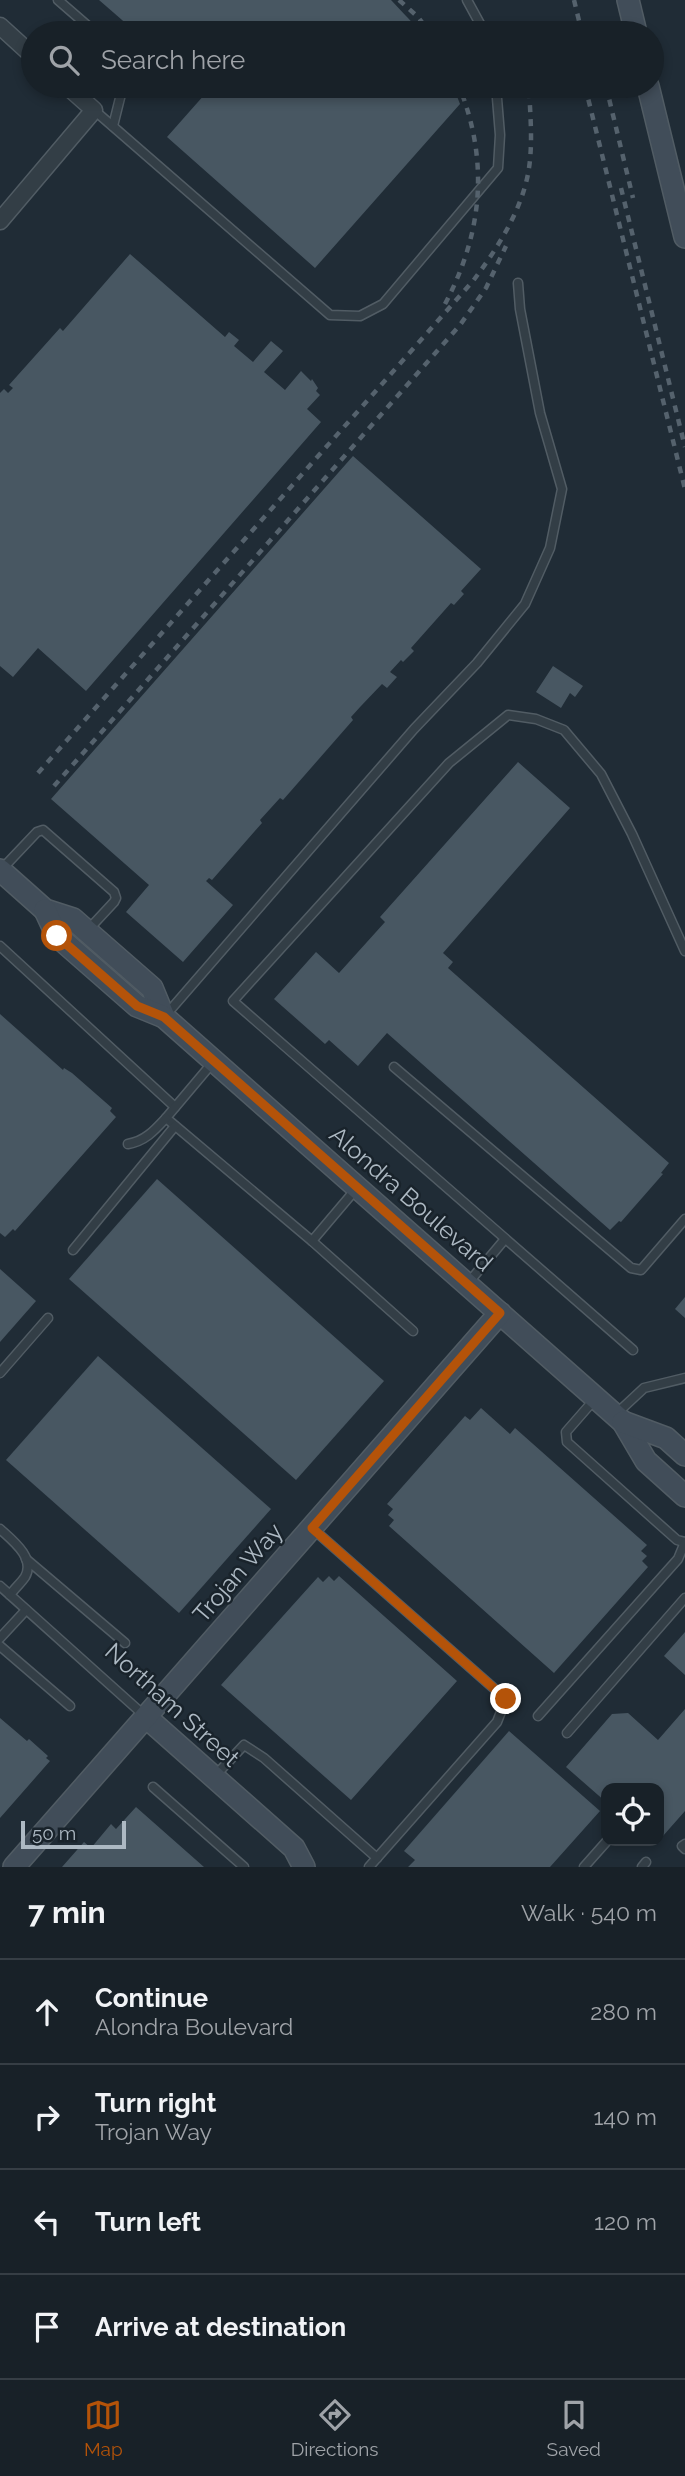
<!DOCTYPE html>
<meta charset="utf-8">
<style>
body{margin:0;font-family:Raleway,sans-serif;background:#252e34;color:#f1f3f6}
.controls{position:absolute;right:21px;bottom:21px;display:grid;overflow:hidden;border-radius:14px;box-shadow:0 4px 10px #0003}
.controls button{width:63px;height:63px;display:grid;place-items:center;padding:0;border:0;border-bottom:2px solid #363e45;background:#182128;color:#f1f3f6;font:35px sans-serif}
.scale{position:absolute;left:21px;bottom:18px;width:105px;box-sizing:border-box;padding-left:7px;border:4px solid #adb9c3;border-top:0;font-size:19px;line-height:24px;white-space:nowrap;color:#adb9c3;-webkit-text-stroke:5px #19232b;paint-order:stroke}
.stop{position:absolute;width:21px;height:21px;margin:-16px;border:5px solid #b45309;border-radius:50%;background:#fff}
.stop.end{background:#b45309;border-color:#fff;box-shadow:0 2px 7px #0008}
.list{margin:0;padding:0;list-style:none}
h2{display:flex;justify-content:space-between;align-items:center;height:91px;margin:0;padding:0 28px;font-size:30px}
h2 small{font-size:23px;font-weight:400;color:#9fa3a8}
.list li{display:grid;grid-template-columns:46px 1fr auto;gap:21px;align-items:center;box-sizing:border-box;height:105px;padding:0 28px;border-top:2px solid #363e45}
.list b{display:block;font-size:26px;white-space:nowrap}
.list p{margin:0;font-size:23px;white-space:nowrap;color:#9fa3a8}
.list em{font-size:23px;font-style:normal;color:#9fa3a8}
.icon{flex:none;width:38px;height:38px;fill:none;stroke:currentColor;stroke-width:2;stroke-linecap:round;stroke-linejoin:round}
.map{position:relative;flex:none;width:685px;height:1867px;overflow:hidden}
.search{position:absolute;background:#182128;box-shadow:0 4px 10px #0003;left:21px;right:21px;top:21px;height:77px;display:flex;align-items:center;gap:18px;box-sizing:border-box;padding:0 24px;border-radius:38px;color:#9fa3a8;font-size:26px}
.sheet{height:511px;background:#182128}
nav{display:flex;justify-content:space-around;align-items:center;box-sizing:border-box;height:98px;border-top:2px solid #363e45;background:#182128;font-size:19px;color:#9fa3a8}
nav a{display:grid;justify-items:center;gap:4px}
nav .on{color:#b45309}
.map>svg:first-child{display:block}
.building{fill:#485762}
.lines{fill:none;stroke-linecap:round;stroke-linejoin:round}
.lane-casing{stroke:#515c64;stroke-width:11}
.street-casing{stroke:#515c64;stroke-width:19}
.secondary-casing{stroke:#515c64;stroke-width:24}
.lane{stroke:#333e46;stroke-width:8}
.street{stroke:#333e46;stroke-width:16}
.secondary{stroke:#414d59;stroke-width:21}
.rail{stroke:#55626d;stroke-width:4.5;stroke-dasharray:7 7;stroke-linecap:butt}
.route{stroke:#b45309;stroke-width:9}
.labels{text-anchor:middle;stroke-width:5;stroke-linejoin:round;paint-order:stroke}
.street-label{font-size:24px;fill:#adb9c3;stroke:#19232b}
</style>
<div class="map">
<svg width="685" height="1867" viewBox="0 0 685 1867">
<rect width="100%" height="100%" fill="#202c36"/>
<!-- building -->
<g class="building">
<path d="M99,0H391L422,33H137Z"/>
<path d="M196,86H453L460,104L315,268L167,137L205,94Z"/>
<path d="M130,254L225,337L229,332L239,340L234,346L253,362L271,341L283,351L264,372L285,390L301,371L311,381L312,379L318,388L316,391L320,395L307,409L321,422L86,691L38,648L13,677L0,666V393L4,389L8,393L13,388L9,385L60,328L63,331Z"/>
<path d="M353,456L481,569L461,591L464,594L454,605L451,603L411,648L414,651L403,662L401,660L390,672L397,677L387,688L382,684L361,706L351,717L353,720L283,800L280,798L260,820L262,823L212,880L209,878L206,881L233,905L183,962L126,912L149,885L51,799Z"/>
<path d="M553,666L583,686L575,697L570,693L561,708L536,692Z"/>
<path d="M518,762L570,808L443,953L453,962L448,968L669,1163L661,1173L663,1174L621,1222L619,1221L610,1230L387,1033L358,1066L329,1040L325,1044L274,999L316,952L339,973L385,922L380,917Z"/>
<path d="M0,1014L63,1070L64,1068L72,1073L112,1108L110,1111L116,1117L15,1231L13,1229L5,1237L0,1233Z"/>
<path d="M157,1179L384,1381L296,1480L69,1279Z"/>
<path d="M0,1269L36,1301L0,1342Z"/>
<path d="M685,1297V1318L675,1309Z"/>
<path d="M98,1356L271,1509L179,1613L6,1460Z"/>
<path d="M481,1408L510,1434L515,1428L647,1545L641,1551L647,1556L642,1561L648,1567L554,1673L389,1526L394,1520L388,1515L393,1509L387,1504L465,1416L470,1420Z"/>
<path d="M329,1576L334,1581L339,1576L457,1681L351,1800L221,1685L318,1577L323,1582Z"/>
<path d="M685,1632V1675L664,1656Z"/>
<path d="M685,1709V1811L655,1845L650,1841H659V1788H606V1802L566,1767L612,1714L628,1713L658,1740Z"/>
<path d="M0,1718L27,1741L29,1739L48,1756L46,1758L50,1761L0,1818Z"/>
<path d="M509,1731L600,1811L550,1867H408L415,1860L404,1851Z"/>
<path d="M136,1807L204,1867H62L84,1842L91,1848L111,1824L116,1829Z"/>
</g>
<g class="lines">
<defs>
<g id="lane">
<path d="M58,0L96,33"/>
<path d="M467,0L485,33"/>
<path d="M94,110L330,315L360,316L383,304L498,168L500,135L496,86"/>
<path d="M113,126L122,90L120,86"/>
<path d="M2,869L37,832L43,830L114,892L116,898L114,902L87,931"/>
<path d="M0,946L175,1107"/>
<path d="M165,1016L414,729L477,663L525,604L550,548L562,489L540,413L520,309L518,283"/>
<path d="M214,1061L166,1118L312,1241L356,1189"/>
<path d="M394,1067L631,1268L641,1270L685,1219"/>
<path d="M128,1144C145,1141 154,1131 166,1118"/>
<path d="M312,1241L413,1331"/>
<path d="M73,1250L175,1126"/>
<path d="M469,1282L505,1239"/>
<path d="M633,1350L233,1001L449,763L508,715L536,719L564,730L601,774L632,834L685,951"/>
<path d="M0,1373L48,1318"/>
<path d="M594,1400L566,1432L567,1442L677,1540L685,1542"/>
<path d="M615,1415L644,1388L685,1378"/>
<path d="M312,1528L506,1699L497,1722L369,1867"/>
<path d="M0,1529C12,1540 36,1558 25,1577C21,1583 14,1589 10,1595"/>
<path d="M26,1559L125,1643"/>
<path d="M0,1586L146,1717"/>
<path d="M0,1638L26,1610"/>
<path d="M0,1646L70,1706"/>
<path d="M538,1716L678,1559L685,1542"/>
<path d="M567,1733L685,1598"/>
<path d="M214,1777L244,1745L264,1758L377,1858"/>
<path d="M153,1787L244,1867"/>
<path d="M685,1844L682,1846L685,1849"/>
<path d="M584,1867L607,1841"/>
<path d="M642,1867L646,1862"/>
</g>
<g id="street">
<path d="M0,26L33,56"/>
<path d="M0,221L94,110L67,86"/>
</g>
<g id="secondary">
<path d="M628,0L636,33"/>
<path d="M648,86L685,237"/>
<path d="M0,870L45,910L73,919L152,988L164,1017"/>
<path d="M45,910L57,936L137,1006L164,1017L623,1422L646,1461L685,1496"/>
<path d="M623,1422L666,1438L685,1455"/>
<path d="M146,1717L294,1848L304,1867"/>
<path d="M14,1867L500,1313"/>
</g>
</defs>
<!-- lane casing -->
<use href="#lane" class="lane-casing"/>
<!-- street casing -->
<use href="#street" class="street-casing"/>
<!-- secondary casing -->
<use href="#secondary" class="secondary-casing"/>
<!-- lane -->
<use href="#lane" class="lane"/>
<!-- street -->
<use href="#street" class="street"/>
<!-- secondary -->
<use href="#secondary" class="secondary"/>
<!-- rail -->
<g class="rail">
<path d="M399,0L418,17L430,33"/>
<path d="M574,0L582,33"/>
<path d="M585,86L685,489"/>
<path d="M606,86L633,198"/>
<path d="M621,188L685,447"/>
<path d="M445,304C483,232 489,161 459,86"/>
<path d="M38,773L473,281C497,249 523,209 529,168C533,141 530,113 529,86"/>
<path d="M54,786L460,325L486,288L506,246"/>
</g>
</g>
<g class="lines">
<!-- route -->
<path class="route" d="M57,936L137,1006L164,1017L500,1313L312,1528L506,1699"/>
</g>
<g class="labels">
<!-- street labels -->
<g class="street-label">
<text transform="translate(411 1199) rotate(41)" y="8">Alondra Boulevard</text>
<text transform="translate(238 1573) rotate(-49)" y="8">Trojan Way</text>
<text transform="translate(172 1705) rotate(42)" y="8">Northam Street</text>
</g>
</g>
</svg>
<div class="controls">
<button><svg class="icon" aria-label="locate" viewBox="0 0 24 24"><circle cx="12" cy="12" r="6"/><path d="M12 2v4M12 18v4M2 12h4M18 12h4"/></svg></button>
</div>
<div class="scale">50 m</div>
<div class="stop" style="left:57px;top:936px"></div>
<div class="stop end" style="left:506px;top:1699px"></div>
<div class="search"><svg class="icon" aria-label="search" viewBox="0 0 24 24"><circle cx="10" cy="10" r="6"/><path d="M15 15l6 6"/></svg>Search here</div>
</div>
<section class="sheet">
<h2>7 min<small>Walk · 540 m</small></h2>
<ul class="list">
<li><svg class="icon" aria-label="ahead" viewBox="0 0 24 24"><path d="M12 20V5M6 11l6-6 6 6"/></svg><div><b>Continue</b><p>Alondra Boulevard</p></div><em>280 m</em></li>
<li><svg class="icon" aria-label="right" viewBox="0 0 24 24"><path d="M7 20v-9h11M14 6l5 5-5 5"/></svg><div><b>Turn right</b><p>Trojan Way</p></div><em>140 m</em></li>
<li><svg class="icon" aria-label="left" viewBox="0 0 24 24"><path d="M17 20v-9H6M10 6l-5 5 5 5"/></svg><div><b>Turn left</b></div><em>120 m</em></li>
<li><svg class="icon" aria-label="arrive" viewBox="0 0 24 24"><path d="M6 21V4h12l-3 4 3 4H6"/></svg><div><b>Arrive at destination</b></div></li>
</ul>
</section>
<nav>
<a class="on"><svg class="icon" aria-label="map" viewBox="0 0 24 24"><path d="M3 6l6-2 6 2 6-2v14l-6 2-6-2-6 2zM9 4v14M15 6v14"/></svg>Map</a>
<a><svg class="icon" aria-label="directions" viewBox="0 0 24 24"><path d="M12 3l9 9-9 9-9-9zM9 14v-3h6M13 9l2 2-2 2"/></svg>Directions</a>
<a><svg class="icon" aria-label="saved" viewBox="0 0 24 24"><path d="M7 4h10v16l-5-4-5 4z"/></svg>Saved</a>
</nav>
